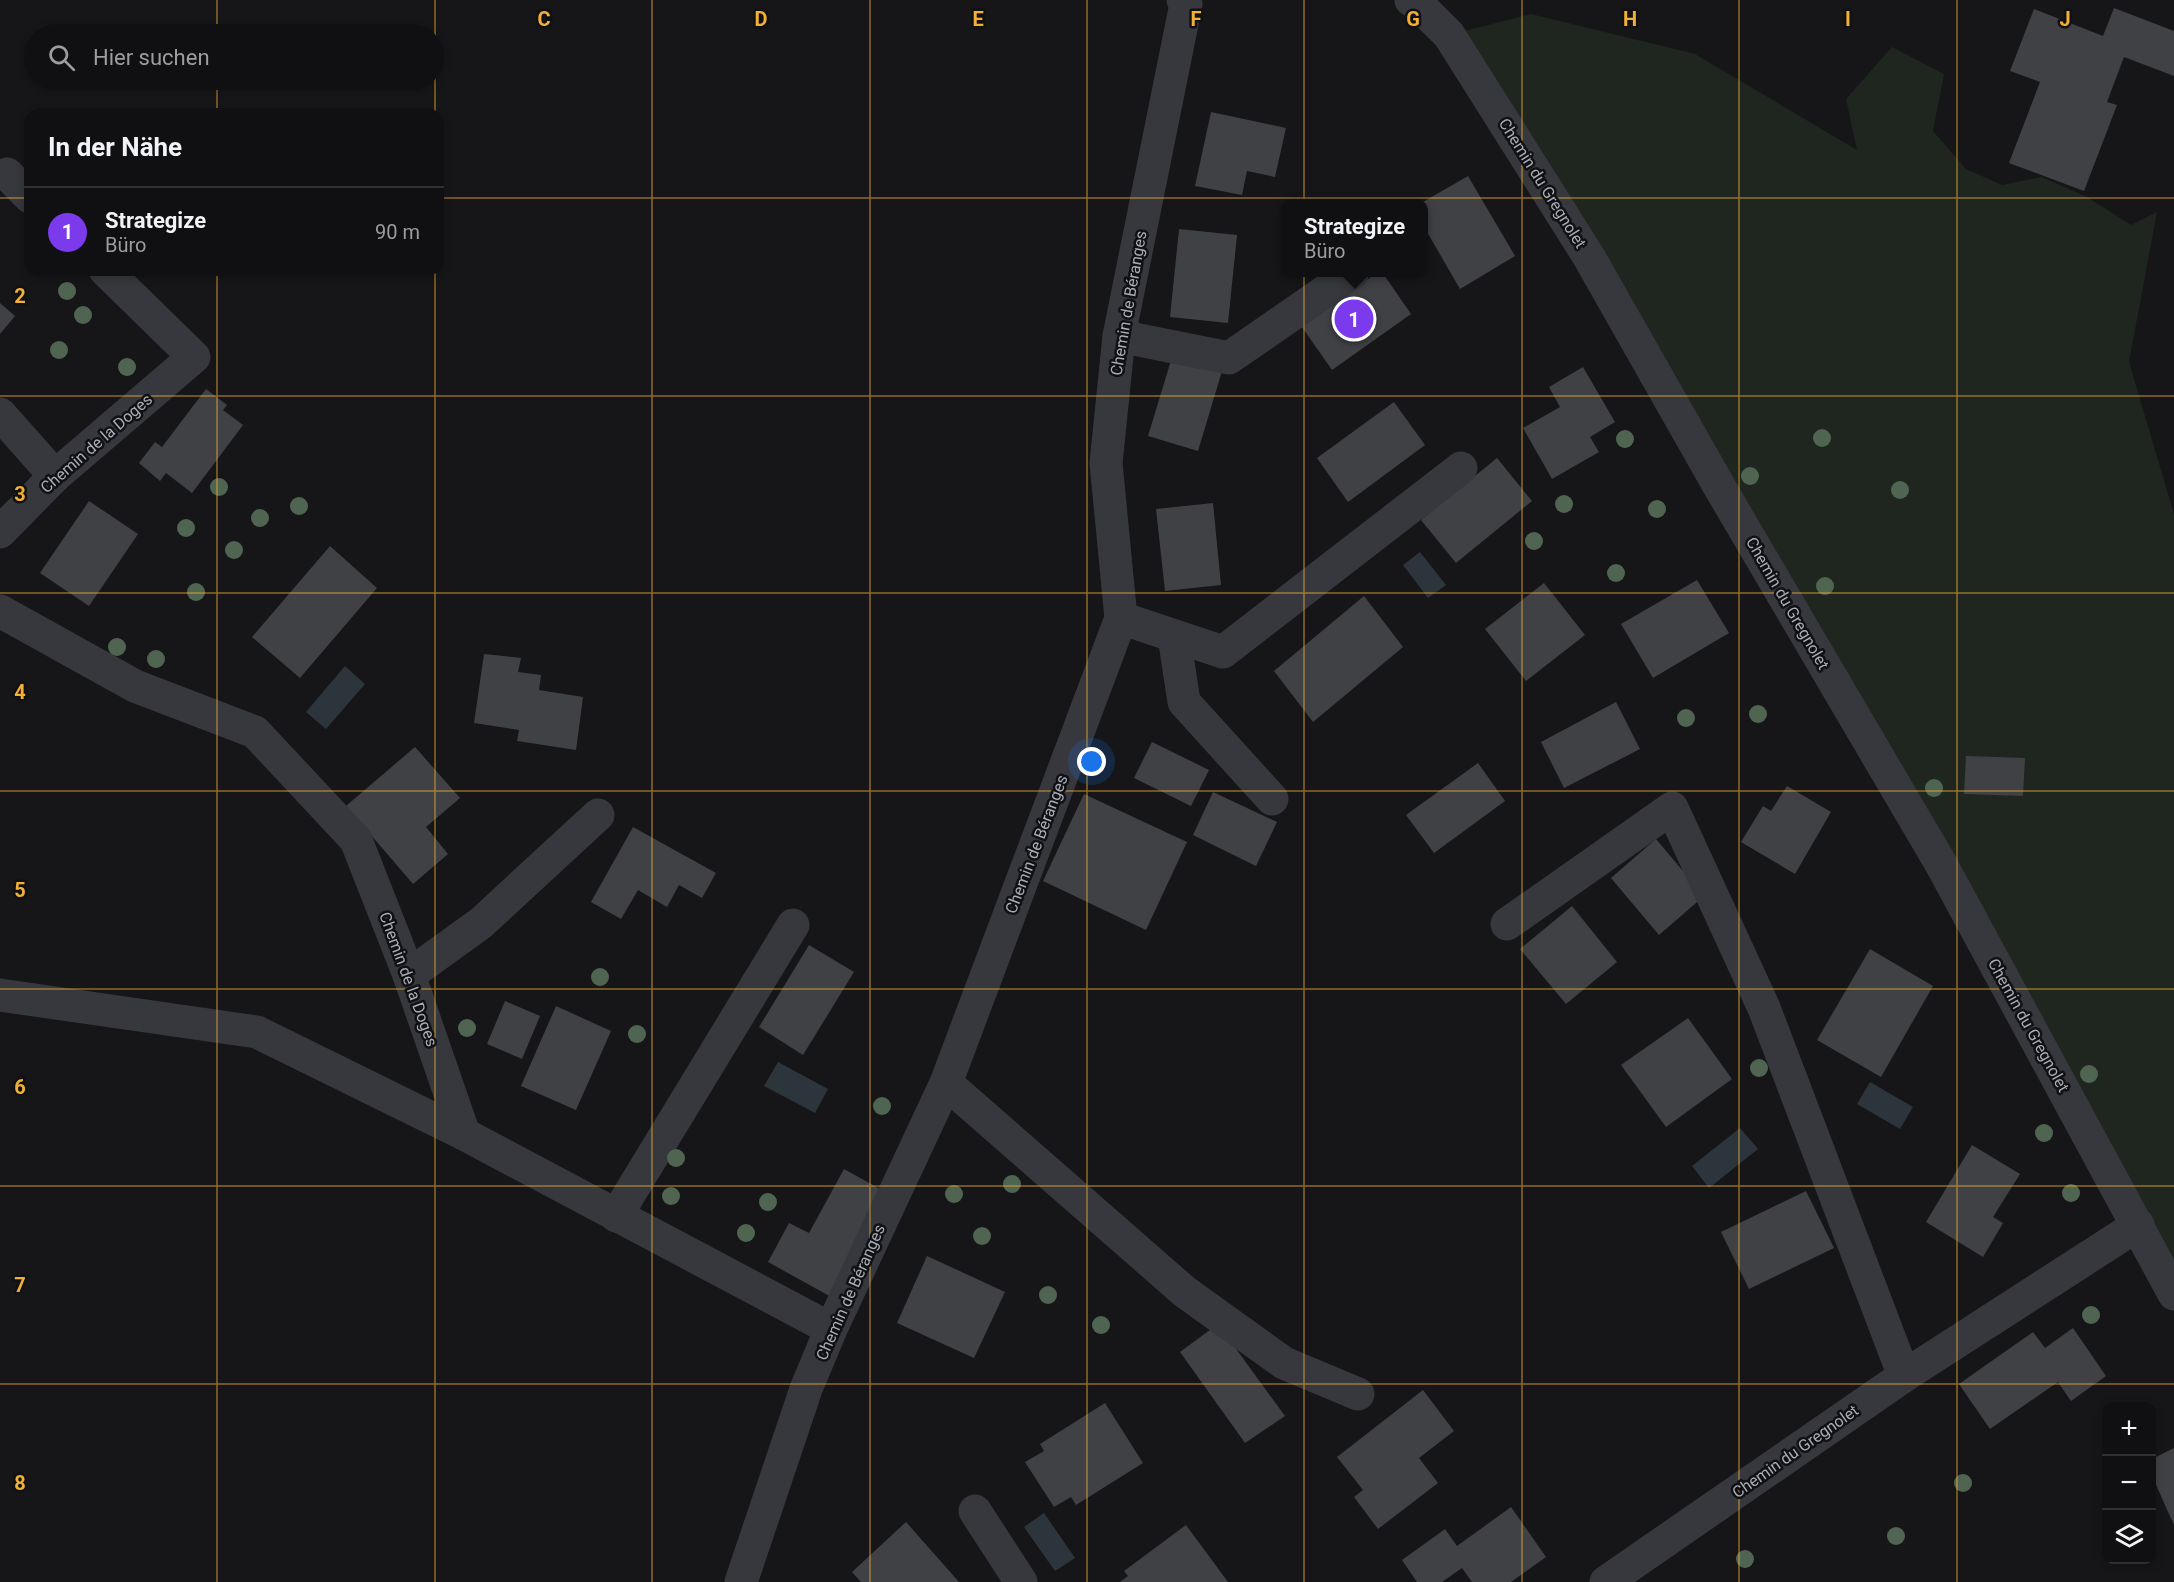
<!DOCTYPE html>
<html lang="de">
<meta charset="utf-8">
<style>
body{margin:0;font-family:Roboto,sans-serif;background:#1e1e20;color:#f1f3f6}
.controls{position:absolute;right:18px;bottom:18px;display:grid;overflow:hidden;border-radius:12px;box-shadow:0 3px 9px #0003}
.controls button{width:54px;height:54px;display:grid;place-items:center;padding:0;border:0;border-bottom:2px solid #303032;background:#101012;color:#f1f3f6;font:30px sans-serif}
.you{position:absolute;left:1092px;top:762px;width:21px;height:21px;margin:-15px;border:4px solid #fff;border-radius:50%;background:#1a73e8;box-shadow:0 0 0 9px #1a73e833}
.badge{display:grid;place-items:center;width:39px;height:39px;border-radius:50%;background:#7c3aed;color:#fff;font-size:20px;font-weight:700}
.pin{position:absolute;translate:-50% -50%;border:3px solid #fff;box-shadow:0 2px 6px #0006}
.popup{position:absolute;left:1281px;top:199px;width:147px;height:78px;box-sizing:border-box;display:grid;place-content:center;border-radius:12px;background:#101012;filter:drop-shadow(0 2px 4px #0005);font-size:20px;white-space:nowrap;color:#9c9d9f}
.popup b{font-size:22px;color:#f1f3f6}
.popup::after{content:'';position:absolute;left:50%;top:100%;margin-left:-12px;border:12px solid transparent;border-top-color:#101012}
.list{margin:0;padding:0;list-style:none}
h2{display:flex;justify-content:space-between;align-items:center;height:78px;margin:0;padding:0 24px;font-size:26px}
h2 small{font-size:20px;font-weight:400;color:#9c9d9f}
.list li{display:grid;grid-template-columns:39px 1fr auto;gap:18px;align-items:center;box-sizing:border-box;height:90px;padding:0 24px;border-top:2px solid #303032}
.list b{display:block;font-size:22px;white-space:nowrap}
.list p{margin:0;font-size:20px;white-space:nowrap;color:#9c9d9f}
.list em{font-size:20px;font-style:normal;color:#9c9d9f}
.icon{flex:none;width:33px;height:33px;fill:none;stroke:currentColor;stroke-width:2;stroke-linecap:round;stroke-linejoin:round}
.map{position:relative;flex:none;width:2174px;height:1582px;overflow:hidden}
.search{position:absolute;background:#101012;box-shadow:0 3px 9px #0003;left:24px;top:24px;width:420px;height:66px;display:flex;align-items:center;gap:15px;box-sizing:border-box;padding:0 21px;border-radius:33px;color:#9c9d9f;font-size:22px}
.panel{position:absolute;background:#101012;box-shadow:0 3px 9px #0003;left:24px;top:108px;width:420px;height:168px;border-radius:18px}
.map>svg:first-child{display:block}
.green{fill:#1e261f}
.water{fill:#2c353c}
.building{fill:#404145}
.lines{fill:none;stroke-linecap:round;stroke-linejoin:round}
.minor{stroke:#37383d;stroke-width:33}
.tree{fill:#506452}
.grid{fill:none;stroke:#f2b134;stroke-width:1.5;stroke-opacity:0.55}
.labels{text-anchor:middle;stroke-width:5;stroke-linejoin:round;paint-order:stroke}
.street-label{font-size:16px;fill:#a8adb8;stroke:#111113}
.grid-label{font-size:20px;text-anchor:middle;font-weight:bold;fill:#f2b134;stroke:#111113;stroke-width:5;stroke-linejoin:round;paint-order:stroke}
</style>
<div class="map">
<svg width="2174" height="1582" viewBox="0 0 2174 1582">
<rect width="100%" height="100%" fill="#161618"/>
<!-- green -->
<path class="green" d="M1531,14L1695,54L1857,150L1846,99L1892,47L1944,74L1933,131L1966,169L2002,185L2042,177L2087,197L2131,225L2157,212L2129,362L2174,514V1264L1449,35Z"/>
<!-- water -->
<g class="water">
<path d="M1420,552L1446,585L1428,598L1403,565Z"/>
<path d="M345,666L365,684L326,729L306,712Z"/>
<path d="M778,1062L828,1089L815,1113L764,1086Z"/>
<path d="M1870,1082L1913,1107L1900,1129L1857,1104Z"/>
<path d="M1740,1128L1758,1149L1709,1188L1692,1166Z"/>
<path d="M1044,1513L1075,1558L1055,1571L1024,1527Z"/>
</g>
<!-- building -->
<g class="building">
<path d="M2114,8L2174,31V76L2124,57L2107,102L2117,105L2084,191L2009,163L2040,82L2010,71L2034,9L2103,36Z"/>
<path d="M1211,112L1286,128L1275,177L1247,171L1242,195L1195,186Z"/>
<path d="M1468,176L1515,256L1460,289L1423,225V202Z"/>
<path d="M1179,229L1237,235L1228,323L1170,317Z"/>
<path d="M1378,272H1382L1411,314L1332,370L1302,327Z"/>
<path d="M0,303L15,316L0,334Z"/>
<path d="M1172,357L1222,371L1198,451L1148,436Z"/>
<path d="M1583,367L1615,422L1590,437L1599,452L1552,479L1523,428L1560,407L1549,387Z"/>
<path d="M206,389L227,405L223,410L243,425L192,493L166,473L160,481L139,463L155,442L162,447Z"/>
<path d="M1394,402L1425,445L1348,502L1317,458Z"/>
<path d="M1497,458L1532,501L1456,563L1421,520Z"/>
<path d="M89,501L138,534L89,606L40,573Z"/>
<path d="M1213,503L1221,585L1165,591L1156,509Z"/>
<path d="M330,546L377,588L300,678L252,637Z"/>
<path d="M1697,580L1729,633L1653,678L1621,624Z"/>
<path d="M1544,583L1585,635L1526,681L1485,629Z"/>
<path d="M1364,596L1403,647L1313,722L1274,671Z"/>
<path d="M484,654L521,658L518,672L541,675L539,690L583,697L576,750L517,741L519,730L474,723Z"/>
<path d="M1616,702L1640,749L1564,788L1541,742Z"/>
<path d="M1152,742L1209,770L1191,806L1134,778Z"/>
<path d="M415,747L460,798L426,827L448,854L413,884L346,806Z"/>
<path d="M1966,756L2025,758L2023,796L1964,794Z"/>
<path d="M1478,763L1505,801L1434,853L1406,815Z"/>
<path d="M1787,786L1831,812L1795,874L1741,842L1763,806L1771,811Z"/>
<path d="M1213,792L1277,822L1256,866L1193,835Z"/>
<path d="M1084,794L1187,842L1146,930L1043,881Z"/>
<path d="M633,827L716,873L702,898L679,885L667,907L638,890L621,919L591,902Z"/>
<path d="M1656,839L1704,896L1659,935L1611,878Z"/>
<path d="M1572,906L1617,962L1566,1004L1520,949Z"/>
<path d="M809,945L854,972L803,1055L759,1027Z"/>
<path d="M1870,949L1933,986L1881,1077L1817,1040Z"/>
<path d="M505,1001L540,1016L522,1059L487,1044Z"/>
<path d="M556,1006L611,1031L576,1110L521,1086Z"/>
<path d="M1688,1018L1732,1079L1666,1127L1621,1065Z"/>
<path d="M1972,1145L2020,1174L1993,1217L2003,1223L1983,1257L1926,1222Z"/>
<path d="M844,1169L889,1194L833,1298L768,1262L789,1223L809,1233Z"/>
<path d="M1806,1191L1834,1248L1749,1289L1721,1232Z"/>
<path d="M927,1256L1005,1292L974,1358L897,1323Z"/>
<path d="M1218,1324L1285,1416L1245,1443L1180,1352Z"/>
<path d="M2073,1328L2106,1376L2071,1401L2058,1382L1990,1429L1959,1384L2033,1332L2045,1348Z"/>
<path d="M1423,1390L1454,1431L1419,1458L1438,1483L1378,1529L1354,1497L1363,1490L1337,1457Z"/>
<path d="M1105,1403L1143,1463L1076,1505L1071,1497L1054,1507L1025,1462L1044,1451L1040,1444Z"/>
<path d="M2174,1448V1525L2152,1476V1459Z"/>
<path d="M1511,1507L1546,1557L1511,1582H1472L1462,1568L1442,1582H1417L1402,1560L1445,1529L1457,1546Z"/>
<path d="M906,1522L959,1582H861L852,1572Z"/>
<path d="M1186,1525L1228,1582H1120L1128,1576L1124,1571Z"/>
</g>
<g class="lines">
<!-- minor -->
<g class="minor">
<path d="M1411,0L1419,5L1449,35L1589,257L1719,486L1941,864L2174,1294"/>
<path d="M7,174L30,197"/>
<path d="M1119,336L1229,358L1353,272"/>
<path d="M0,414L55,476"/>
<path d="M0,532L55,476L194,357L105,270"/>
<path d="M0,611L135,686L255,732L356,840L409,975L464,1134L831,1329"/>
<path d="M1121,618L1223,652L1461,468"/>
<path d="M1174,636L1184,702L1272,799"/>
<path d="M1507,924L1672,808L1764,1008L1904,1376"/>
<path d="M409,975L481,923L598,815"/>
<path d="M0,995L257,1032L464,1134"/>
<path d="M946,1083L1185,1292L1284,1363L1358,1394"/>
<path d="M616,1216L793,925"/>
<path d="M975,1511L1021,1582"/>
<path d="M741,1582L806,1389L831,1329L946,1083L1121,618L1106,463L1119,336L1186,4L1183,0"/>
<path d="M1606,1582L1904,1376L2138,1225"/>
</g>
</g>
<!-- trees -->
<g class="tree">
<circle cx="67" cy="291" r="9"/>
<circle cx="83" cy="315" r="9"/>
<circle cx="59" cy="350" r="9"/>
<circle cx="127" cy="367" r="9"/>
<circle cx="1822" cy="438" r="9"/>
<circle cx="1625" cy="439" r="9"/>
<circle cx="1750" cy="476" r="9"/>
<circle cx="219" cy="487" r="9"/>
<circle cx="1900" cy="490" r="9"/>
<circle cx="1564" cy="504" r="9"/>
<circle cx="299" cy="506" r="9"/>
<circle cx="1657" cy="509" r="9"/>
<circle cx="260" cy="518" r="9"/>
<circle cx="186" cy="528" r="9"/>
<circle cx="1534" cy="541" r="9"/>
<circle cx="234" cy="550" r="9"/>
<circle cx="1616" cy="573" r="9"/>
<circle cx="1825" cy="586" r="9"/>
<circle cx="196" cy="592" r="9"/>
<circle cx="117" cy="647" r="9"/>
<circle cx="156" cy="659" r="9"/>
<circle cx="1758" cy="714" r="9"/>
<circle cx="1686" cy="718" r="9"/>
<circle cx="1934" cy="788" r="9"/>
<circle cx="600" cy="977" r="9"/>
<circle cx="467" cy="1028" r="9"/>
<circle cx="637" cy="1034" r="9"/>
<circle cx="1759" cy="1068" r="9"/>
<circle cx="2089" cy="1074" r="9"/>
<circle cx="882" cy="1106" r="9"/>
<circle cx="2044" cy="1133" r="9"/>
<circle cx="676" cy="1158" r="9"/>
<circle cx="1012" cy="1184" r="9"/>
<circle cx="2071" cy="1193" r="9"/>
<circle cx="954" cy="1194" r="9"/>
<circle cx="671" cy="1196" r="9"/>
<circle cx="768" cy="1202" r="9"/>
<circle cx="746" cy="1233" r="9"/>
<circle cx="982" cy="1236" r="9"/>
<circle cx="1048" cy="1295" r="9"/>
<circle cx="2091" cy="1315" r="9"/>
<circle cx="1101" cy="1325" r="9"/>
<circle cx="1963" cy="1483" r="9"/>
<circle cx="1896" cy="1536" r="9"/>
<circle cx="1745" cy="1559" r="9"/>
</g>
<!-- grid -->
<path class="grid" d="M217,0V34M435,0V114M652,0V1582M870,0V1582M1087,0V1582M1304,0V1582M1522,0V1582M1739,0V1582M1957,0V1582M217,80V114M0,198H30M438,198H2174M217,270V1582M435,270V1582M0,396H2174M0,593H2174M0,791H2174M0,989H2174M0,1186H2174M0,1384H2174"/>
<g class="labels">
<!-- street labels -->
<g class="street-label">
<text transform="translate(1543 183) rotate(58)" y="6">Chemin du Gregnolet</text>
<text transform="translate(1128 303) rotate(-80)" y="6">Chemin de Béranges</text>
<text transform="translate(96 443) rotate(-41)" y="6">Chemin de la Doges</text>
<text transform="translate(1788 603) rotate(60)" y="6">Chemin du Gregnolet</text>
<text transform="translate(1036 844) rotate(-69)" y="6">Chemin de Béranges</text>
<text transform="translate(409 979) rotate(70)" y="6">Chemin de la Doges</text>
<text transform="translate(2029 1025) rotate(61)" y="6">Chemin du Gregnolet</text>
<text transform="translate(850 1292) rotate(-66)" y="6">Chemin de Béranges</text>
<text transform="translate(1795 1451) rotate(-35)" y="6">Chemin du Gregnolet</text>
</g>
</g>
<g class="grid-label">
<text x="544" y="26">C</text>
<text x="761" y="26">D</text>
<text x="978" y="26">E</text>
<text x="1196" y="26">F</text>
<text x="1413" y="26">G</text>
<text x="1630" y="26">H</text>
<text x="1848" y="26">I</text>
<text x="2065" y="26">J</text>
<text x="20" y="303">2</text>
<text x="20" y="501">3</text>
<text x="20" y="699">4</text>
<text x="20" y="897">5</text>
<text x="20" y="1094">6</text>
<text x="20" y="1292">7</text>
<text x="20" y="1490">8</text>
</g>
</svg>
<div class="controls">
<button>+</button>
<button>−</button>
<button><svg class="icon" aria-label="layers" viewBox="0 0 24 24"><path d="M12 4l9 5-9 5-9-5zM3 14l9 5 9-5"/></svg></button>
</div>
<div class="you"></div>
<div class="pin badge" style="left:1354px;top:319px">1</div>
<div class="popup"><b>Strategize</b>Büro</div>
<div class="search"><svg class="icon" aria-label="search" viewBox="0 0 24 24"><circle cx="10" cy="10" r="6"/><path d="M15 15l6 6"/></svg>Hier suchen</div>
<section class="panel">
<h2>In der Nähe<small></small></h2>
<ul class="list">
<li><span class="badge">1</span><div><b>Strategize</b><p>Büro</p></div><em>90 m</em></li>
</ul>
</section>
</div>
